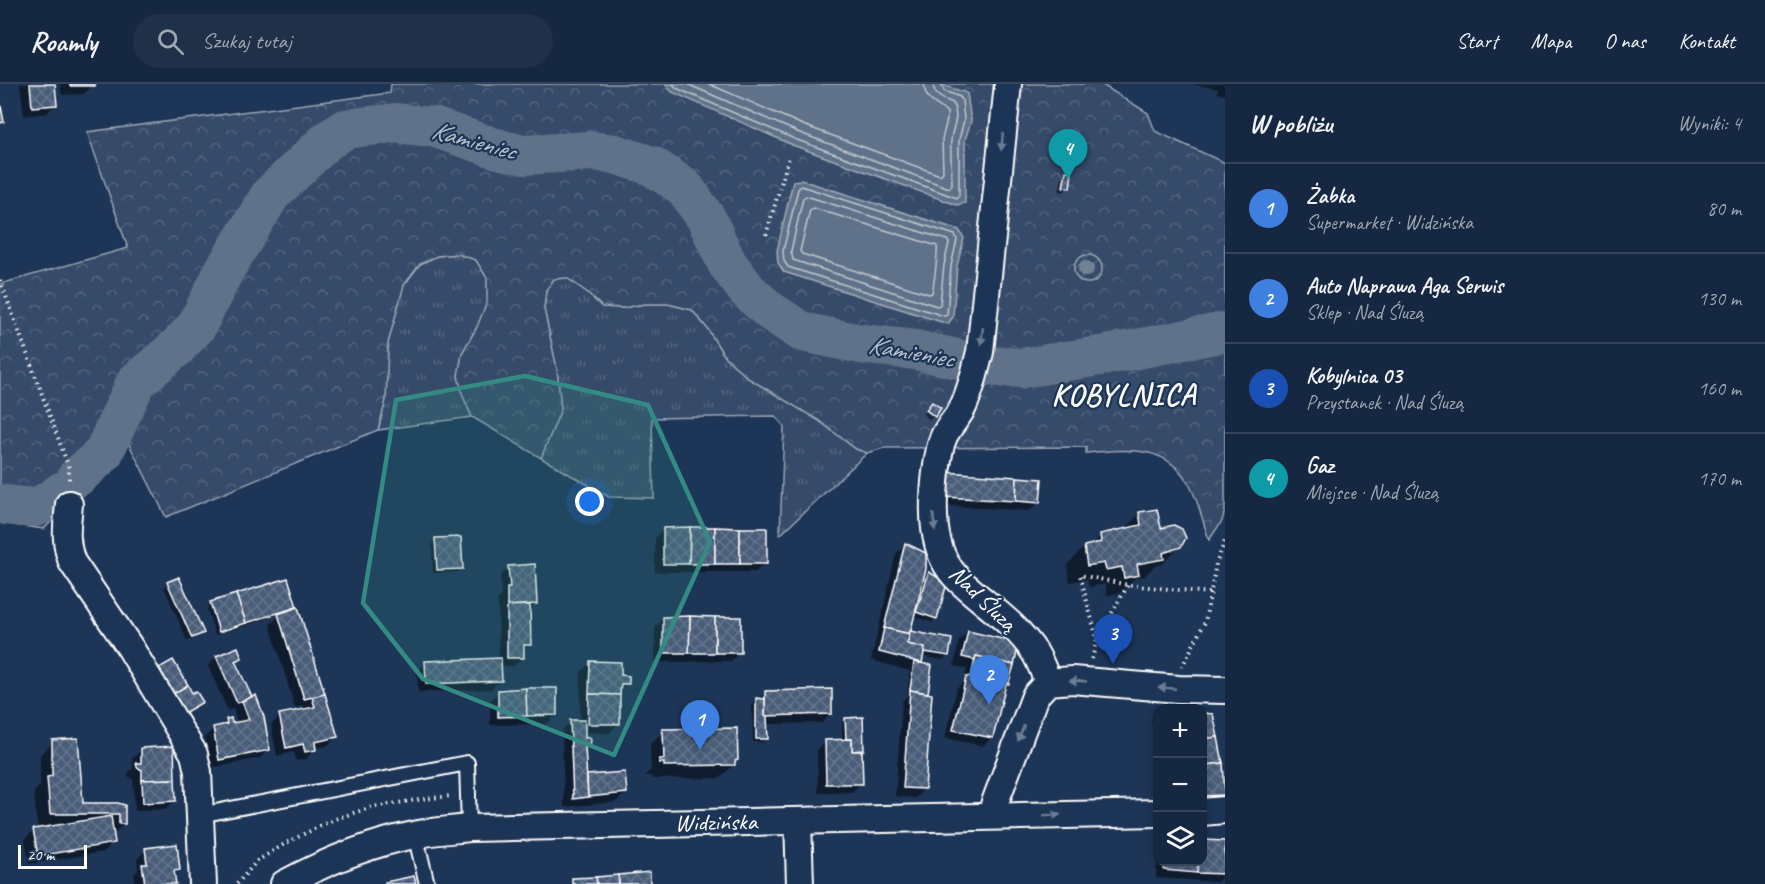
<!DOCTYPE html>
<html lang="pl">
<meta charset="utf-8">
<style>
body{margin:0;font-family:Caveat,sans-serif;background:#1f3048;color:#f1f3f6}
.controls{position:absolute;right:18px;bottom:18px;display:grid;overflow:hidden;border-radius:12px;box-shadow:0 3px 9px #0003}
.controls button{width:54px;height:54px;display:grid;place-items:center;padding:0;border:0;border-bottom:2px solid #35445a;background:#162841;color:#f1f3f6;font:30px sans-serif}
.scale{position:absolute;left:18px;bottom:15px;width:69px;box-sizing:border-box;padding-left:6px;border:3px solid #fff;border-top:0;font-size:16px;line-height:21px;white-space:nowrap;color:#fff;-webkit-text-stroke:4px #1d3557;paint-order:stroke}
.you{position:absolute;left:590px;top:418px;width:21px;height:21px;margin:-15px;border:4px solid #fff;border-radius:50%;background:#1a73e8;box-shadow:0 0 0 9px #1a73e833}
.badge{display:grid;place-items:center;width:39px;height:39px;border-radius:50%;background:#ff9aa2;color:#fff;font-size:20px;font-weight:700}
.pin{position:absolute;translate:-50% -50px;filter:drop-shadow(0 2px 3px #0008)}
.pin::after{content:'';position:absolute;top:32px;width:21px;height:18px;background:inherit;clip-path:polygon(0 0,100% 0,50% 100%)}
.list{margin:0;padding:0;list-style:none}
h2{display:flex;justify-content:space-between;align-items:center;height:78px;margin:0;padding:0 24px;font-size:26px}
h2 small{font-size:20px;font-weight:400;color:#9ea6b1}
.list li{display:grid;grid-template-columns:39px 1fr auto;gap:18px;align-items:center;box-sizing:border-box;height:90px;padding:0 24px;border-top:2px solid #35445a}
.list b{display:block;font-size:22px;white-space:nowrap}
.list p{margin:0;font-size:20px;white-space:nowrap;color:#9ea6b1}
.list em{font-size:20px;font-style:normal;color:#9ea6b1}
.icon{flex:none;width:33px;height:33px;fill:none;stroke:currentColor;stroke-width:2;stroke-linecap:round;stroke-linejoin:round}
.map{position:relative;flex:none;width:1225px;height:800px;overflow:hidden}
header{display:flex;align-items:center;gap:36px;box-sizing:border-box;height:84px;padding:0 30px;background:#162841;border-bottom:2px solid #35445a}
header strong{font-size:28px}
nav{display:flex;gap:33px;margin-inline-start:auto;font-size:21px}
.search{width:420px;height:54px;background:#1f3048;display:flex;align-items:center;gap:15px;box-sizing:border-box;padding:0 21px;border-radius:33px;color:#9ea6b1;font-size:22px}
main{display:flex}
aside{flex:1;background:#162841}
.map>svg:first-child{display:block}
.grass{fill:url(#grass-tufts);stroke:#9aa5b4;stroke-width:1.5}
.forest{fill:url(#forest-crowns);stroke:#9aa5b4;stroke-width:1.5}
.garden{fill:url(#garden-furrows);stroke:#9aa5b4;stroke-width:1.5}
.water{fill:#617289;stroke:#a0aab8;stroke-width:1.5}
.shadow{fill:#0007;fill-rule:evenodd}
.lines{fill:none;stroke-linecap:round;stroke-linejoin:round}
.shore{stroke:#c0c7d0;stroke-width:1.5}
.river{stroke:#617289;stroke-width:40}
.building{fill:url(#building-cross-hatch);stroke:#fff;stroke-width:1.5}
.service-casing{stroke:#fff;stroke-width:18}
.minor-casing{stroke:#fff;stroke-width:30}
.path{stroke:#fff;stroke-width:4;stroke-dasharray:1.5 4.5;stroke-linecap:butt}
.service{stroke:#1d3557;stroke-width:14}
.minor{stroke:#1d3557;stroke-width:26}
.tree{fill:#738196}
.oneway{fill:#6c7c92}
.marked{fill:#338b84;fill-opacity:0.2;stroke:#338b84;stroke-width:4.5;stroke-linejoin:round}
.labels{text-anchor:middle;stroke-width:4.5;stroke-linejoin:round;paint-order:stroke}
.street-label{font-size:24px;fill:#fff;stroke:#1d3557}
.water-label{font-size:26px;font-style:italic;fill:#b8c0ca;stroke:#1d3557}
.district-label{font-size:30px;font-weight:bold;letter-spacing:1.5px;fill:#fff;stroke:#1d3557}
</style>
<header>
<strong>Roamly</strong>
<div class="search"><svg class="icon" aria-label="search" viewBox="0 0 24 24"><circle cx="10" cy="10" r="6"/><path d="M15 15l6 6"/></svg>Szukaj tutaj</div>
<nav><a>Start</a><a>Mapa</a><a>O nas</a><a>Kontakt</a></nav>
</header>
<main>
<div class="map">
<svg width="1225" height="800" viewBox="0 0 1225 800">
<defs>
<pattern id="grass-tufts" width="24" height="20" patternUnits="userSpaceOnUse" patternTransform="scale(1.5)"><rect width="24" height="20" fill="#364b69"/><path d="M3 7l-1-3M5 7V3M7 7l1-3M15 17l-1-3M17 17v-4M19 17l1-3" fill="none" stroke="#546680"/></pattern>
<pattern id="forest-crowns" width="20" height="18" patternUnits="userSpaceOnUse" patternTransform="scale(1.5)"><rect width="20" height="18" fill="#364b69"/><path d="M2 6a3 3 0 1 1 6 0M12 15a3 3 0 1 1 6 0" fill="none" stroke="#546680"/></pattern>
<pattern id="garden-furrows" width="10" height="10" patternUnits="userSpaceOnUse" patternTransform="scale(1.5)"><rect width="10" height="10" fill="#364b69"/><path d="M-1 1l2-2M0 10L10 0M9 11l2-2" fill="none" stroke="#546680"/></pattern>
<pattern id="building-cross-hatch" width="8" height="8" patternUnits="userSpaceOnUse" patternTransform="scale(1.5)"><rect width="8" height="8" fill="#4a5d79"/><path d="M0 0l8 8M0 8l8-8" fill="none" stroke="#65758d"/></pattern>
</defs>
<rect width="100%" height="100%" fill="#1d3557"/>
<filter id="ink" filterUnits="userSpaceOnUse"><feTurbulence type="fractalNoise" baseFrequency=".0167" numOctaves="2"/><feDisplacementMap in="SourceGraphic" scale="12" xChannelSelector="R" yChannelSelector="G"/><feConvolveMatrix kernelMatrix="1 2 1 2 8 2 1 2 1" color-interpolation-filters="sRGB"/></filter>
<g filter="url(#ink)">
<!-- grass -->
<g class="grass">
<path d="M458,170L476,176L487,194L488,218L476,245L462,269L463,312L472,333L378,346L386,316L388,259L404,201L420,180L437,172Z"/>
<path d="M567,194L588,209L602,223L623,224L645,220H668L692,226L707,244L725,273L748,294L818,336L856,365L867,369L780,451L784,342L775,332L652,334L654,414L609,413L541,374L561,325L557,285L544,225L546,206L554,195Z"/>
</g>
<!-- forest -->
<path class="forest" d="M391,0H1101L1148,29L1155,47L1225,79V426L1222,437L1209,456C1203,439 1199,418 1190,402C1168,360 1128,365 1086,369V363L884,364L867,369L856,365L818,336L748,294L725,273L707,244L692,226L668,220H645L623,224L602,223L588,209L567,194L554,195L546,206L544,225L557,285L561,325L541,374L472,333L463,312L458,292L462,269L476,245L487,218V194L476,176L458,170L437,172L420,180L404,201L388,259L386,316L378,346L166,433L128,358L44,445L0,439V200L128,164L87,48L390,9Z"/>
<!-- garden -->
<circle class="garden" cx="1088" cy="185" r="14"/>
<!-- water -->
<g class="water">
<path d="M665,0H939L967,9L971,37L965,56V119L957,121L795,62L672,8Z"/>
<path d="M801,96L959,146L964,154L957,182L953,233L948,240L784,188L778,179L777,167L793,97Z"/>
</g>
<!-- shadow -->
<g class="shadow">
<path d="M20,0H54L56,20L47,29L24,32Z"/>
<path d="M60,0H93V1L84,10L62,11Z"/>
<path d="M1193,0H1225V11L1217,9L1218,5Z"/>
<path d="M1066,89L1068,103L1064,108L1059,107L1062,93Z"/>
<path d="M928,324L934,332L930,336L923,331Z"/>
<path d="M937,398L1039,418L1030,427L936,421Z"/>
<path d="M1140,429L1180,462L1162,480L1154,482L1145,492L1135,494L1120,509L1107,511L1105,500L1089,503L1087,495L1070,498L1067,481L1084,463L1091,462L1101,452L1123,447Z"/>
<path d="M664,445L765,479L756,488H655V454Z"/>
<path d="M436,456L461,484L457,488L433,489L432,460Z"/>
<path d="M905,461L921,497L929,489L936,534L932,538L913,532L909,548L947,572L943,576L922,572L918,580L930,582L926,610L924,705L915,714L895,712L902,617L907,612L910,587L871,576L896,470Z"/>
<path d="M509,483L535,520L529,526V560L523,567V573L514,582H500V596L491,605L418,608L417,588L426,579L499,576L498,515L501,512L500,492Z"/>
<path d="M168,499L202,549L198,553L187,557L164,503Z"/>
<path d="M211,520L295,522L290,528L336,653L327,662L315,664L306,675L296,677L294,668L277,672L271,641L280,632L305,627L303,621L295,624L270,541L281,530L215,551L207,524Z"/>
<path d="M664,534L740,568L731,577L655,578V543Z"/>
<path d="M968,548L1007,600L1004,603L992,653L983,662L945,654L957,604L964,597L967,585L954,582L959,557Z"/>
<path d="M237,565L241,573L235,579L269,665L260,674L211,684L205,653L214,644L220,643L227,636L230,641L238,640L233,625L228,627L208,582L216,573Z"/>
<path d="M172,578L192,611L201,618L197,622L179,632L155,589Z"/>
<path d="M590,579L619,593L627,599L619,607L618,640L609,649L583,648L584,655L589,662L584,667L585,693L623,690L626,709L616,718L564,723L562,646L571,637H580L581,588Z"/>
<path d="M499,608L556,631L547,640L490,641V617Z"/>
<path d="M765,609L831,630L822,639L766,640L767,654L762,658H753L752,620Z"/>
<path d="M1158,628V665H1157L1151,635Z"/>
<path d="M1202,631L1212,632L1225,695V713L1219,719H1202Z"/>
<path d="M846,636L863,666L861,668V699L852,708L818,709L817,666L826,657H842V640Z"/>
<path d="M664,647L733,679V681L720,694L651,695V692H646V690L651,686L650,660Z"/>
<path d="M53,658L81,720L118,721L124,740L112,751L113,759L104,768L29,780L25,755L34,746L46,744L45,743L37,742L34,708L40,702V671Z"/>
<path d="M141,666L175,716L166,725L135,727L133,695L128,692V689L133,684L132,675Z"/>
<path d="M1202,757L1225,759V790L1217,798L1156,794L1158,769V778H1202Z"/>
<path d="M146,766L179,786L173,791L174,800H135L134,791L138,786L137,775ZM145,771H148L147,787Z"/>
</g>
<g class="lines">
<!-- shore -->
<g class="shore">
<path d="M673,0L676,4L797,56L957,114L959,111V56L964,36L962,16L960,13L944,7L941,0"/>
<path d="M687,0L800,49L949,104L952,101C952,86 950,71 951,57C952,42 960,35 953,19C943,15 934,13 933,0"/>
<path d="M709,0L803,41L940,91L943,88L942,55L947,36V28C935,19 925,17 924,0"/>
<path d="M801,102L955,151L957,156L951,182L947,231L944,232L788,183L784,177L783,167L798,105Z"/>
<path d="M806,112L947,156L949,159L944,181L940,221L937,222L793,176L791,167L803,114Z"/>
<path d="M813,124L937,162C938,169 934,200 932,209L929,210L802,170L800,167L810,126Z"/>
</g>
<!-- river -->
<g class="river">
<path d="M987,282L1022,284L1106,271L1225,248"/>
<path d="M77,393L103,370L136,298L175,265L196,243L225,185L271,110L327,57L345,45L395,39L433,43L498,65L524,71L592,67L615,70L652,82L684,103L706,134L727,179L747,206L770,227L802,248L861,260L916,266L967,277"/>
<path d="M0,420C29,424 37,428 61,408"/>
</g>
</g>
<!-- building -->
<g class="building">
<path d="M30,0H55L57,21L32,23Z"/>
<rect x="70" y="0" width="25" height="2"/>
<path d="M0,17L4,38L0,39Z"/>
<path d="M1066,87L1072,88L1070,104L1063,103Z"/>
<path d="M932,318L941,324L935,333L926,326Z"/>
<path d="M945,388L1017,393L1016,417L944,413Z"/>
<path d="M1017,393L1042,395L1040,419L1016,417Z"/>
<path d="M1157,425L1161,444L1174,441L1182,445L1186,454L1181,463L1163,469L1164,475L1137,480L1139,491L1124,494L1122,483L1106,486L1104,479L1087,482L1084,462L1101,458L1100,450L1141,441L1139,428Z"/>
<path d="M690,443H715V480H689Z"/>
<path d="M690,443L689,480H663V444Z"/>
<path d="M715,443L740,444V480H715Z"/>
<rect x="740" y="444" width="27" height="36"/>
<path d="M461,453L463,485L437,486L435,454Z"/>
<path d="M905,459L926,469V485L910,550L884,544Z"/>
<path d="M535,480L537,520L507,522V504H510L508,482Z"/>
<path d="M929,488L947,499L937,535L916,528Z"/>
<path d="M179,493L204,549L192,554L167,498Z"/>
<path d="M288,494L297,523L246,539L236,510Z"/>
<path d="M236,510L246,539L219,548L210,518Z"/>
<path d="M530,521L531,561H524V574H507V522Z"/>
<path d="M298,523L325,610L304,615L278,530Z"/>
<path d="M690,532L715,533V569H689Z"/>
<path d="M690,532L689,569H663V533Z"/>
<rect x="715" y="533" width="26" height="36"/>
<path d="M884,544L910,550L907,560L925,564L922,579L879,568Z"/>
<path d="M910,547L952,555L949,572L924,568L925,564L908,560Z"/>
<path d="M968,547L1019,559L1014,581L976,572L975,576L962,573Z"/>
<path d="M238,563L242,574L235,577L252,613L237,619L216,572Z"/>
<path d="M976,572L1014,581L1009,599L971,592Z"/>
<path d="M501,574L502,597L426,600L425,577Z"/>
<path d="M173,576L188,601L173,610L159,584Z"/>
<path d="M590,577L621,578V591L629,592V600H621L620,611L589,610Z"/>
<path d="M914,578L932,581L928,609L910,606Z"/>
<path d="M971,592L1009,599V600H1006L993,654L953,646L966,593Z"/>
<path d="M188,601L192,609L196,607L203,618L184,629L173,610Z"/>
<path d="M526,604L527,632L498,633V606Z"/>
<path d="M526,604H557V631L527,632Z"/>
<path d="M832,605V630L765,632V607Z"/>
<path d="M910,606L932,610L925,705L903,704Z"/>
<path d="M325,610L338,653L315,658L316,666L305,668L303,660L286,664L279,630L315,623L312,613Z"/>
<path d="M589,610L620,611V640H588Z"/>
<path d="M256,611L264,633L270,666L219,676L213,643L227,640L226,635L231,634L232,639L249,636L242,617Z"/>
<path d="M756,614L765,615V632H767L768,655H756Z"/>
<path d="M1202,629L1213,630L1218,653L1202,655Z"/>
<path d="M863,633L864,666L852,667V655H846L845,634Z"/>
<path d="M570,636H585V654L589,653L591,656L590,662L585,663L588,713L573,715Z"/>
<path d="M737,644L738,676L735,677V681L664,682V679H659V675H664L663,648H662V645Z"/>
<path d="M1218,653L1223,679L1207,681L1208,685L1202,687V655Z"/>
<path d="M78,654L83,719H118L125,721V740H119V730H50L47,693L52,692V656Z"/>
<path d="M852,655V667H862L863,700H826L825,656Z"/>
<path d="M174,662L175,695L142,696V686L137,683L136,679H141V664Z"/>
<path d="M1223,679L1225,711L1202,712V687L1208,685L1207,681Z"/>
<path d="M625,688L627,709L588,713L587,691Z"/>
<path d="M175,695L176,717L143,719L142,696Z"/>
<path d="M111,732L115,759L38,772L33,745Z"/>
<path d="M1202,756L1225,757V790L1197,789L1198,778H1202Z"/>
<path d="M177,760L180,786L174,787L176,800H145L142,780H147L145,764Z"/>
<path d="M1165,778H1198L1197,789L1164,786Z"/>
<path d="M650,788V800H619L618,791Z"/>
<path d="M618,791L619,800H597L596,793Z"/>
<path d="M414,792L416,800H385V798Z"/>
<path d="M596,793L597,800H572V794Z"/>
</g>
<g class="lines">
<defs>
<g id="service">
<path d="M200,731L467,679L469,744"/>
<path d="M415,750L427,800"/>
</g>
<g id="minor">
<path d="M1008,0L980,268C975,287 971,307 962,325C957,334 949,342 944,352C939,363 938,376 936,388C932,424 930,469 959,496C984,520 1016,539 1035,569C1040,577 1044,588 1048,598"/>
<path d="M69,420C67,442 64,456 72,478L131,565L194,670L198,688L203,800"/>
<path d="M1048,598L1072,596L1179,605L1225,606"/>
<path d="M1202,728L1225,726"/>
<path d="M994,732V721L1035,612L1048,598"/>
<path d="M798,737L800,800"/>
<path d="M284,800C325,778 368,760 414,751C432,747 451,746 469,744L1158,729"/>
</g>
</defs>
<!-- service casing -->
<use href="#service" class="service-casing"/>
<!-- minor casing -->
<use href="#minor" class="minor-casing"/>
<!-- path -->
<g class="path">
<path d="M766,151L789,73"/>
<path d="M0,196L69,384V399"/>
<path d="M1097,555L1128,501"/>
<path d="M1092,575L1097,555L1080,491L1128,501L1210,509"/>
<path d="M1182,583L1205,538L1216,480L1225,457"/>
<path d="M237,800L257,777L286,759L332,736L372,723L423,715L452,712"/>
</g>
<!-- service -->
<use href="#service" class="service"/>
<!-- minor -->
<use href="#minor" class="minor"/>
</g>
<!-- trees -->
<circle class="tree" cx="1086" cy="185" r="8"/>
<!-- one-way arrows -->
<defs><path id="oneway-solid" d="M-6-.8H1V-3.2L6.5 0L1 3.2V.8H-6Z" transform="scale(1.5)"/></defs>
<g class="oneway">
<use href="#oneway-solid" transform="translate(1002 58) rotate(96)"/>
<use href="#oneway-solid" transform="translate(982 252) rotate(96)"/>
<use href="#oneway-solid" transform="translate(934 438) rotate(84)"/>
<use href="#oneway-solid" transform="translate(1078 597) rotate(-177)"/>
<use href="#oneway-solid" transform="translate(1167 604) rotate(-175)"/>
<use href="#oneway-solid" transform="translate(1021 649) rotate(111)"/>
<use href="#oneway-solid" transform="translate(1052 731) rotate(-1)"/>
</g>
</g>
<!-- marked area -->
<path class="marked" d="M525,292L648,321L710,458L614,671L423,595L363,519L396,316Z"/>
<g class="labels">
<!-- street labels -->
<g class="street-label">
<text transform="translate(983 514) rotate(44)" y="8">Nad Śluzą</text>
<text transform="translate(716 738) rotate(-1)" y="8">Widzińska</text>
</g>
<!-- water labels -->
<g class="water-label">
<text transform="translate(474 56) rotate(15)" y="9">Kamieniec</text>
<text transform="translate(911 267) rotate(10)" y="9">Kamieniec</text>
</g>
<!-- district labels -->
<g class="district-label">
<text x="1124" y="321">KOBYLNICA</text>
</g>
</g>
</svg>
<div class="controls">
<button>+</button>
<button>−</button>
<button><svg class="icon" aria-label="layers" viewBox="0 0 24 24"><path d="M12 4l9 5-9 5-9-5zM3 14l9 5 9-5"/></svg></button>
</div>
<div class="scale">20 m</div>
<div class="you"></div>
<div class="pin badge" style="left:700px;top:666px;background:#3f7fe0">1</div>
<div class="pin badge" style="left:989px;top:621px;background:#3f7fe0">2</div>
<div class="pin badge" style="left:1113px;top:580px;background:#1a4fb4">3</div>
<div class="pin badge" style="left:1068px;top:95px;background:#0f9aa8">4</div>
</div>
<aside>
<h2>W pobliżu<small>Wyniki: 4</small></h2>
<ul class="list">
<li><span class="badge" style="background:#3f7fe0">1</span><div><b>Żabka</b><p>Supermarket · Widzińska</p></div><em>80 m</em></li>
<li><span class="badge" style="background:#3f7fe0">2</span><div><b>Auto Naprawa Aga Serwis</b><p>Sklep · Nad Śluzą</p></div><em>130 m</em></li>
<li><span class="badge" style="background:#1a4fb4">3</span><div><b>Kobylnica 03</b><p>Przystanek · Nad Śluzą</p></div><em>160 m</em></li>
<li><span class="badge" style="background:#0f9aa8">4</span><div><b>Gaz</b><p>Miejsce · Nad Śluzą</p></div><em>170 m</em></li>
</ul>
</aside>
</main>
